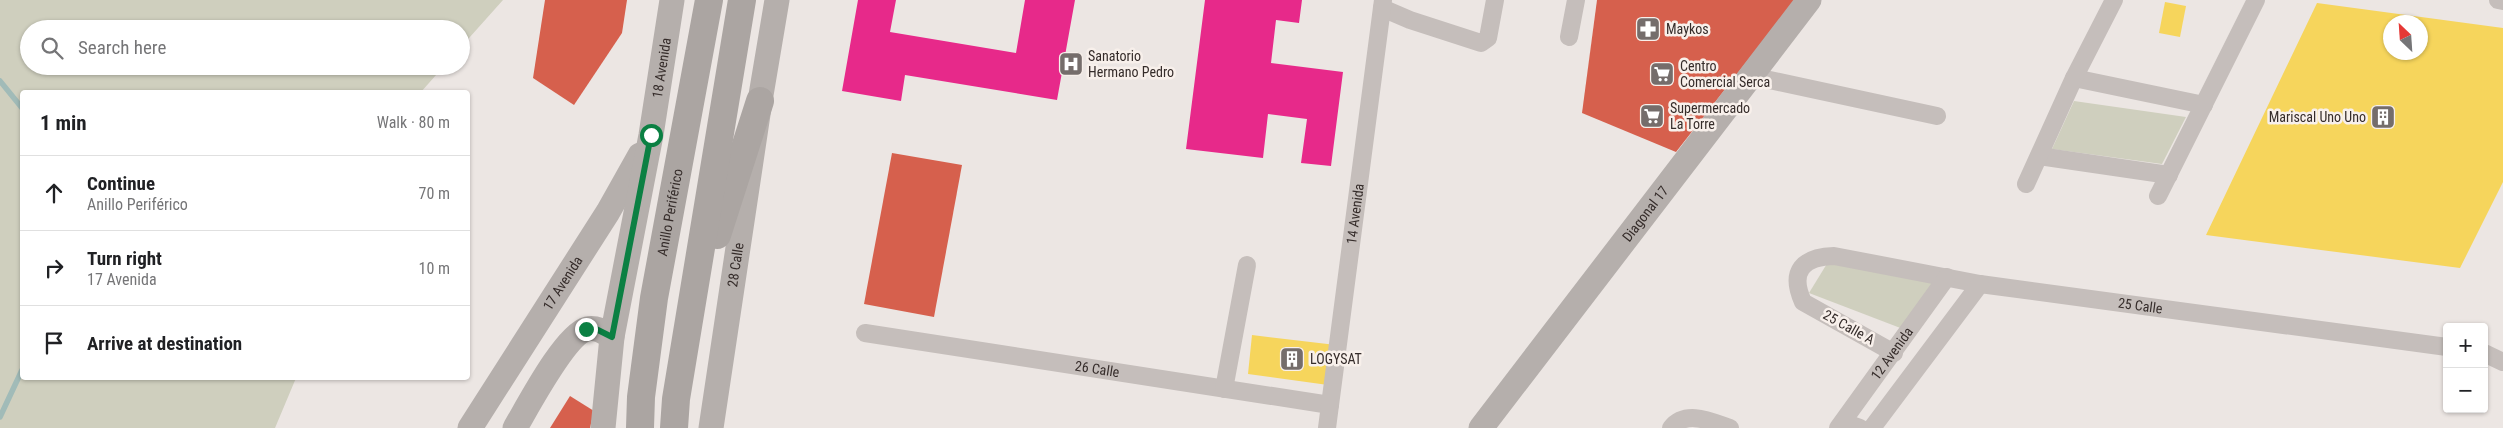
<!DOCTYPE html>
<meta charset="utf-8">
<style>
body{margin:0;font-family:"Roboto Condensed",sans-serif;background:#f2f2f2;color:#202124}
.controls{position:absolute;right:15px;bottom:15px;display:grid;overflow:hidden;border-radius:5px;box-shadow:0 1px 4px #0004}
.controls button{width:45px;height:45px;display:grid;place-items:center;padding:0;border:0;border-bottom:1px solid #e0e0e0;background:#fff;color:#202124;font:25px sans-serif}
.compass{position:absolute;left:2383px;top:15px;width:45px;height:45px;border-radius:50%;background:#fff;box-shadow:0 1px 4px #0004;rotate:335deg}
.stop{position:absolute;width:15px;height:15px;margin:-11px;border:4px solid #0b8043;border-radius:50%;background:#fff}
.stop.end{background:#0b8043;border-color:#fff;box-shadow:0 1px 5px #0008}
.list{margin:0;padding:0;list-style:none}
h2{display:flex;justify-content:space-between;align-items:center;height:65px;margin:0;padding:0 20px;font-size:21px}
h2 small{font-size:16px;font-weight:400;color:#757577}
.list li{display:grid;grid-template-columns:32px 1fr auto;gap:15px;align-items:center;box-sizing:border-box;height:75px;padding:0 20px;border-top:1px solid #e0e0e0}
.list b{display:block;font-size:19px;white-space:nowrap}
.list p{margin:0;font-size:16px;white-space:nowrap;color:#757577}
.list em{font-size:16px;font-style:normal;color:#757577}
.icon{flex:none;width:28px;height:28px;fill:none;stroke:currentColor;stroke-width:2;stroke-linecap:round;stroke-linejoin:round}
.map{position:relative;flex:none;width:2503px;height:428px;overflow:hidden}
.search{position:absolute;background:#fff;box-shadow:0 1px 4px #0004;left:20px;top:20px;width:450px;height:55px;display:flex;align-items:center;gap:12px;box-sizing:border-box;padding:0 18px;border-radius:28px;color:#757577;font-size:19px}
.panel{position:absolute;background:#fff;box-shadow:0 1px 4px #0004;left:20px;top:90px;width:450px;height:290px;border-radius:5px}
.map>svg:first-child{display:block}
.green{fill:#cfcfbe}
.homes{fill:#f6d55c;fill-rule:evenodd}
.shops{fill:#d6604d}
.health{fill:#e7298a}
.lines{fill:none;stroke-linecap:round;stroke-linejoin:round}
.stream{stroke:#a1bbb8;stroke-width:5.5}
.street{stroke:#c5bebb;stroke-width:18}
.secondary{stroke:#b5afac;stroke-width:25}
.highway{stroke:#aba5a2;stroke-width:28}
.route{stroke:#0b8043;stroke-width:6}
.labels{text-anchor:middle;stroke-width:5;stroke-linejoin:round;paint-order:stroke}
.poi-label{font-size:14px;fill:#352c2a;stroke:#f8f0eb;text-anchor:start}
.street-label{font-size:14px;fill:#352c2a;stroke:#f8f0eb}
</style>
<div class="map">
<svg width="2503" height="428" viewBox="0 0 2503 428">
<rect width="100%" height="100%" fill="#ece6e3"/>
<!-- green -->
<g class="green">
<path d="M0,0H503L461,47V29H29V66H444L421,92H22V378H296L275,428H0Z"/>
<path d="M2074,101L2186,117L2162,164L2052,149Z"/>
<path d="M1828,262L1945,279L1903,329L1809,293Z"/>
</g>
<!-- homes -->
<g class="homes">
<path d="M2165,2L2186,6L2180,37L2159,33Z"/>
<path d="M2317,3L2503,28V182L2460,268L2206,235ZM2390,22H2420V52H2390Z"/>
<path d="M1252,335L1336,345L1328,385L1248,374Z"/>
</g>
<!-- shops -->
<g class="shops">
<path d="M545,0H627L622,33L574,105L533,78Z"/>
<path d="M1597,0H1795L1676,152L1582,113Z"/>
<path d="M892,153L962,165L934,317L864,304Z"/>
<path d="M570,396L594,411L590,428H550Z"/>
</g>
<!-- health -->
<g class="health">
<path d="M858,0H896L890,32L1016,53L1025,0H1075L1057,100L905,75L901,101L842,91Z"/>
<path d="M1205,0H1302L1299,23L1276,20L1271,63L1343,72L1331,166L1301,163L1307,119L1268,114L1263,158L1186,149Z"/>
</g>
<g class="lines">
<!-- stream -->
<g class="stream">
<path d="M0,81L22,108"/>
<path d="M0,417L22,370"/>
</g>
<!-- street -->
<g class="street">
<path d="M2498,0L2503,1"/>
<path d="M1382,8L1410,20L1481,43L1488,38L1495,0"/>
<path d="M1569,37L1576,0"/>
<path d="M1751,76L1937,116"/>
<path d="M2074,78L2204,105"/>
<path d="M2039,156L2169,175"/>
<path d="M2026,184L2074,78L2114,0"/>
<path d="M2158,196L2256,0"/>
<path id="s1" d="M865,333L1330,405"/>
<path id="s2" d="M1894,353L1803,302C1789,271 1803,257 1834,256L1980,284L2447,347"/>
<path d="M2484,353L2503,362"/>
<path d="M1224,389L1247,265"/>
<path d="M1843,422L1860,428"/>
<path id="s3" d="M1327,428L1383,0"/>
<path d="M1671,428C1686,409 1712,422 1730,428"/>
<path id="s4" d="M1838,428L1947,277"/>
<path d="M1872,428L1980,284"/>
</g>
<!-- secondary -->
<g class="secondary">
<path id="s5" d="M470,428L608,212L640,155"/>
<path d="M515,428C528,406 565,335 587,329C597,327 604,332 612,337"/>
<path id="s6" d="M603,428L612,337L651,135L672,0"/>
<path id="s7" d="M711,428L760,101L777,0"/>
<path id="s8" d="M1481,428L1809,0"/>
</g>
<!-- highway -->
<g class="highway">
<path d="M717,235L760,101"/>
<path id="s9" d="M640,428L641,397L654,298L709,0"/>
<path d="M674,428L676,399L742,0"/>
</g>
</g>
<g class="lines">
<!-- route -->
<path class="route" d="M586,329H596L612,337L651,135"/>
</g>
<!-- icons -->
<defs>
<symbol id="pharmacy-square" viewBox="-11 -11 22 22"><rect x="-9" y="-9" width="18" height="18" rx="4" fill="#756d6b" stroke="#f8f0eb"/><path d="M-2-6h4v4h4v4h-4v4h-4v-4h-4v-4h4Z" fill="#fff"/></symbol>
<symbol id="hospital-square" viewBox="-11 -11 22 22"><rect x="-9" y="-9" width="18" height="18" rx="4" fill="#756d6b" stroke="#f8f0eb"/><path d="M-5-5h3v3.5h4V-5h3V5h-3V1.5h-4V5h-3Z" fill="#fff"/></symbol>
<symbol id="supermarket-square" viewBox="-11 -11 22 22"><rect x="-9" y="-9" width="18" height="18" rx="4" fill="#756d6b" stroke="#f8f0eb"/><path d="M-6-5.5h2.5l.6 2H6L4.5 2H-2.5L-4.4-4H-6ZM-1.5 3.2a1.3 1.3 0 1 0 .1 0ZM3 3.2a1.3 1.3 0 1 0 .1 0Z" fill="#fff"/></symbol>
<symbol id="building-square" viewBox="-11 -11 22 22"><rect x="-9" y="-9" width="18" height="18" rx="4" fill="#756d6b" stroke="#f8f0eb"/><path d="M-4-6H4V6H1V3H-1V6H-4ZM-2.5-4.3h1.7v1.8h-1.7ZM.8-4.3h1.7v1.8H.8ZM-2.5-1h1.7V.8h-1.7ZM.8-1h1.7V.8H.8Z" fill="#fff"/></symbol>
</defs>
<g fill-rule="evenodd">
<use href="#pharmacy-square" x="1634" y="15" width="28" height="28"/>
<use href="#hospital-square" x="1057" y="50" width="28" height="28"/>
<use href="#supermarket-square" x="1648" y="60" width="28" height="28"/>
<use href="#supermarket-square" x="1638" y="102" width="28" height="28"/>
<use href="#building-square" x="2369" y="103" width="28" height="28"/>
<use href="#building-square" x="1278" y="345" width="28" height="28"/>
</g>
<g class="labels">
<!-- poi labels -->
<g class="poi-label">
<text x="1666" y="34">Maykos</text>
<text x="1088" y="61">Sanatorio<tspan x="1088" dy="16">Hermano Pedro</tspan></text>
<text x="1680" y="71">Centro<tspan x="1680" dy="16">Comercial Serca</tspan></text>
<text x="1670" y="113">Supermercado<tspan x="1670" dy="16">La Torre</tspan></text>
<text x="2366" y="122" text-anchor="end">Mariscal Uno Uno</text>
<text x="1310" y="364">LOGYSAT</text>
</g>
<!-- street labels -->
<g class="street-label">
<text dy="5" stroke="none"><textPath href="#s6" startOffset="365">18 Avenida</textPath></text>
<text dy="5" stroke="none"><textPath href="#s9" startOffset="218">Anillo Periférico</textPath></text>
<text dy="5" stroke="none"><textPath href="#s3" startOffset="216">14 Avenida</textPath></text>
<text dy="5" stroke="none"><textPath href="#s8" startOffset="270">Diagonal 17</textPath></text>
<text dy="5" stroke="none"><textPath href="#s7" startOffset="165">28 Calle</textPath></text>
<text dy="5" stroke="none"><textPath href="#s5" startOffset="172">17 Avenida</textPath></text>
<text dy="5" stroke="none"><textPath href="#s2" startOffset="486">25 Calle</textPath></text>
<text transform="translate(1849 327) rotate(29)" y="5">25 Calle A</text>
<text dy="5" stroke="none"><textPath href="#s4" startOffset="92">12 Avenida</textPath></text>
<text dy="5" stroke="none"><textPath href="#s1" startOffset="235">26 Calle</textPath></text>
</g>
</g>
</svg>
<div class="controls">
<button>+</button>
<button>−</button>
</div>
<svg class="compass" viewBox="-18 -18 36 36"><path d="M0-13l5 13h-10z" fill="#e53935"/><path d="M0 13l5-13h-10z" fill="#757577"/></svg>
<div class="stop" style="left:651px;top:135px"></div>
<div class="stop end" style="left:586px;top:329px"></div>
<div class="search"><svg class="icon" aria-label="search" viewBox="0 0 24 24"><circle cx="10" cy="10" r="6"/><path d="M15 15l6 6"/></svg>Search here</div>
<section class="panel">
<h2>1 min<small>Walk · 80 m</small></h2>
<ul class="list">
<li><svg class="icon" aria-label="ahead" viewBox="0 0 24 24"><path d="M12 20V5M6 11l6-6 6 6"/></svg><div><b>Continue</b><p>Anillo Periférico</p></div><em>70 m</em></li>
<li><svg class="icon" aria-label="right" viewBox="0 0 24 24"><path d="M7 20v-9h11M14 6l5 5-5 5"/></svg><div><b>Turn right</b><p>17 Avenida</p></div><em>10 m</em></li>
<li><svg class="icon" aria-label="arrive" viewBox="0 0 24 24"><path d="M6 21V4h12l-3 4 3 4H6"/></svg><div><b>Arrive at destination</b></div></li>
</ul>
</section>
</div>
